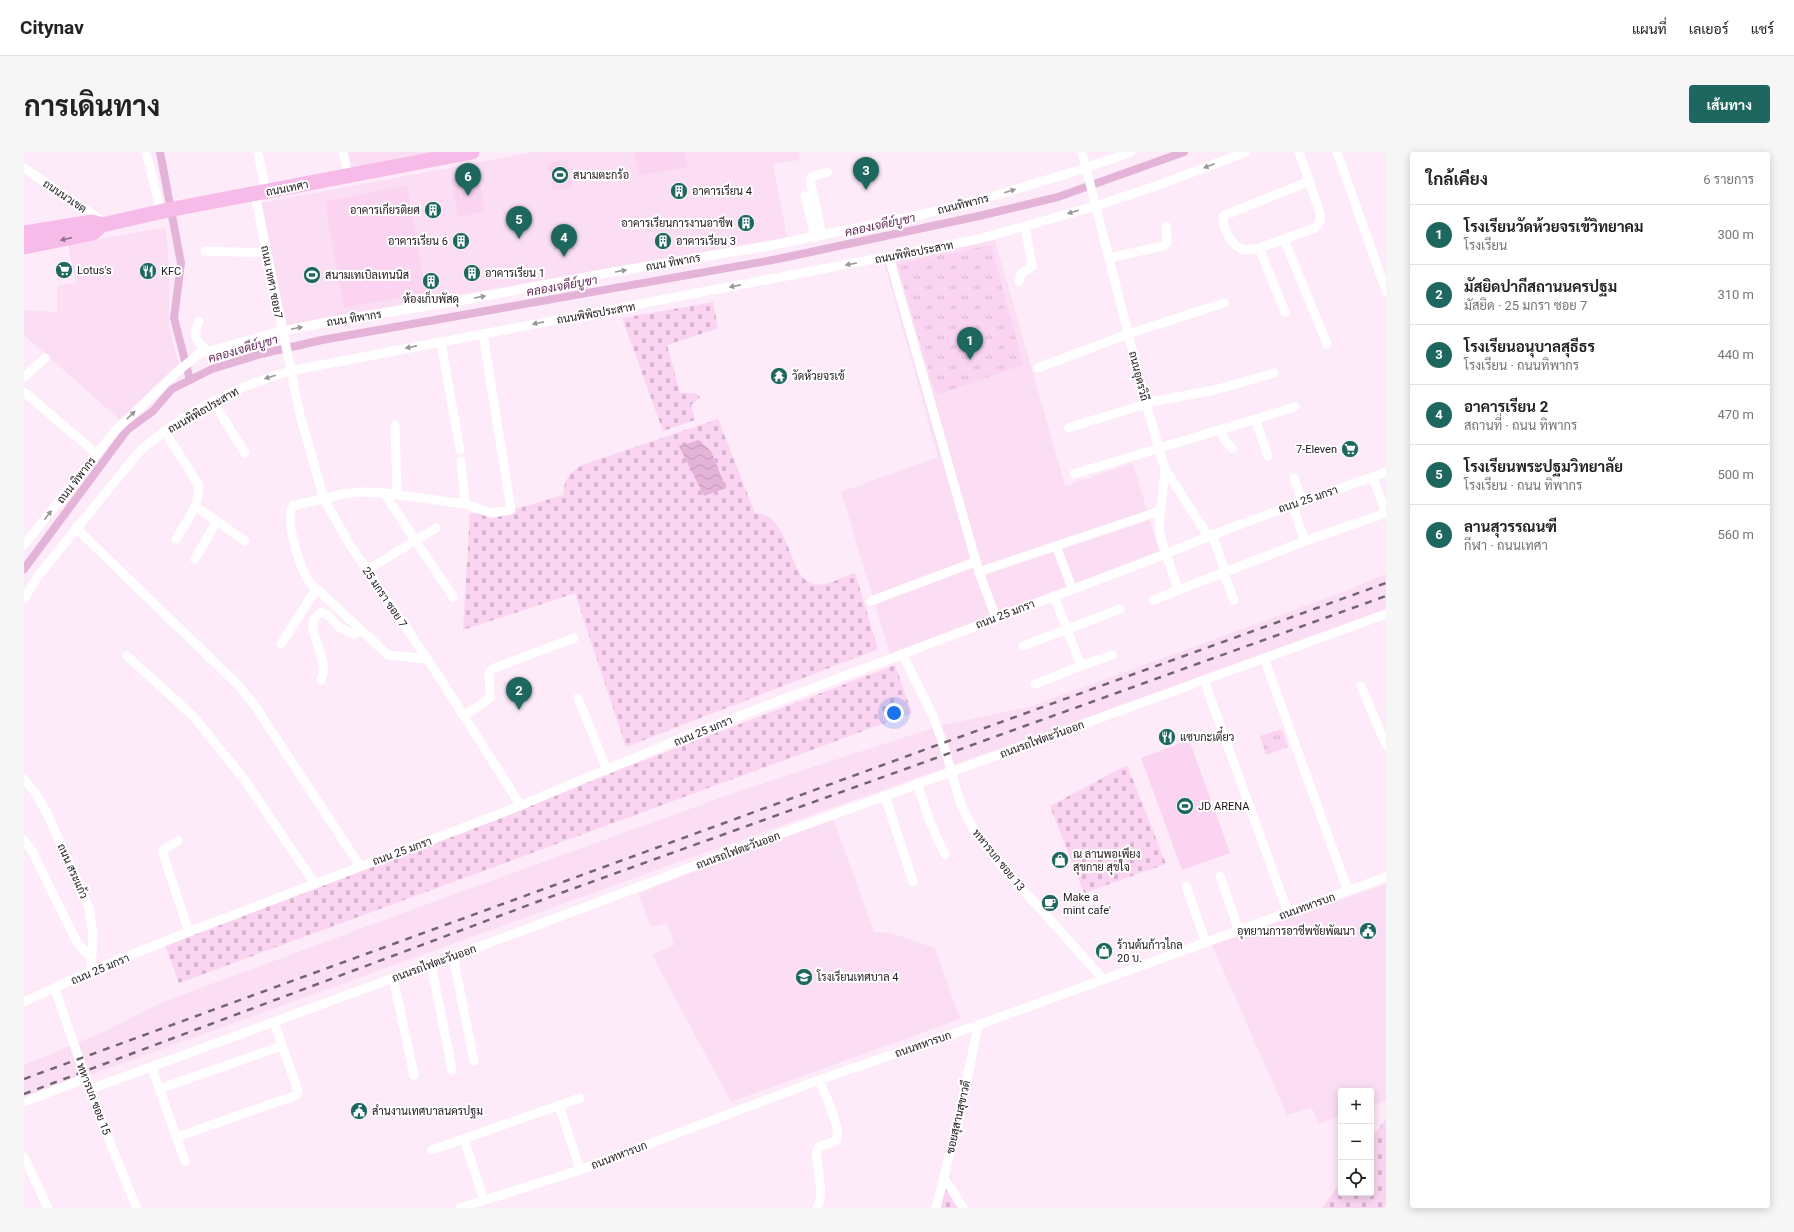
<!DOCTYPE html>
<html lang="th">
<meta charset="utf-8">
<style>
body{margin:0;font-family:Roboto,Sarabun,sans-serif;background:#f6f6f6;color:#222}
.controls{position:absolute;right:12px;bottom:12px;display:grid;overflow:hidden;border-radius:4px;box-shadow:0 2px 10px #0003}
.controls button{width:36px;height:36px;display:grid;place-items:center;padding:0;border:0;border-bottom:1px solid #e0e0e0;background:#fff;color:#222;font:20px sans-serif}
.you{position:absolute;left:870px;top:561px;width:14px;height:14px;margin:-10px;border:3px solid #fff;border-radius:50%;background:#1a73e8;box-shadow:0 0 0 6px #1a73e833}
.badge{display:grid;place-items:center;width:26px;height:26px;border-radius:50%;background:#1d675f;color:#fff;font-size:13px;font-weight:700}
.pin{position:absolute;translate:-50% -33px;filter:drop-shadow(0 1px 2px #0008)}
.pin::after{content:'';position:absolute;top:21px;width:14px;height:12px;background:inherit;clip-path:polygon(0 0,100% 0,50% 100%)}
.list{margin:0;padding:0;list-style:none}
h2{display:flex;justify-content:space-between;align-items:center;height:52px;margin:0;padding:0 16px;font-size:17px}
h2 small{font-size:13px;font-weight:400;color:#767676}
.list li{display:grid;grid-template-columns:26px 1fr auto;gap:12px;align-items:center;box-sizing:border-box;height:60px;padding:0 16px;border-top:1px solid #e0e0e0}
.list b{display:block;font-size:15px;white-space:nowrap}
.list p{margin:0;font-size:13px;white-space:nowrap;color:#767676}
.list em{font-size:13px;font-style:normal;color:#767676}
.icon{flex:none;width:22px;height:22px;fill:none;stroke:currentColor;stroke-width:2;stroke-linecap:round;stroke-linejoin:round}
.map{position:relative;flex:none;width:1362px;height:1056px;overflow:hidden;border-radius:4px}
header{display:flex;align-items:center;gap:24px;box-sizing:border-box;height:56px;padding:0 20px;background:#fff;border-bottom:1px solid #e0e0e0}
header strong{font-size:19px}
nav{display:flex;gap:22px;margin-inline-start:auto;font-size:14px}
.intro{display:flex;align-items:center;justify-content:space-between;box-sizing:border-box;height:96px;padding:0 24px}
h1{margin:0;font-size:28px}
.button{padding:10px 18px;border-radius:4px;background:#1d675f;color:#fff;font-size:14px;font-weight:700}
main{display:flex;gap:24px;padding:0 24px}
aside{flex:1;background:#fff;border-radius:4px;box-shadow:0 2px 10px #0003}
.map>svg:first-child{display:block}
.built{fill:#fbdef4}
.grass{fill:url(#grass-tufts)}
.cemetery{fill:url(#cemetery-stones)}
.green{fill:#fbd4f1}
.water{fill:url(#water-waves)}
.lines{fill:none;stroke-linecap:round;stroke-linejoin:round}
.canal{stroke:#e4b3d8;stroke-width:8}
.minor{stroke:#fff;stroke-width:9}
.primary{stroke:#f7bbea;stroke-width:15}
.rail{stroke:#72666e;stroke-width:2.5;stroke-dasharray:7 7;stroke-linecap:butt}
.oneway{fill:#9a9799}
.oneway2{fill:#96718e}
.labels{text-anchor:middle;stroke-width:4;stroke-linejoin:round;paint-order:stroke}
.poi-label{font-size:11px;fill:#1f171d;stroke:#fff;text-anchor:start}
.street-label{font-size:11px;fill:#1f171d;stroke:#fff}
.water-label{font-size:12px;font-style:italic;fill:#632958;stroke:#fff}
</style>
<header>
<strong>Citynav</strong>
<nav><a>แผนที่</a><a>เลเยอร์</a><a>แชร์</a></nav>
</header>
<div class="intro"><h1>การเดินทาง</h1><a class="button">เส้นทาง</a></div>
<main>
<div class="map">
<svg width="1362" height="1056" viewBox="0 0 1362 1056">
<defs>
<pattern id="grass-tufts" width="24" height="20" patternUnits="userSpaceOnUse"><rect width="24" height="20" fill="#fbd4f1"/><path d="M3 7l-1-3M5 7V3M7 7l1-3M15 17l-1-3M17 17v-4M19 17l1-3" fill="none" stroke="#d7b5ce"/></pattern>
<pattern id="cemetery-stones" width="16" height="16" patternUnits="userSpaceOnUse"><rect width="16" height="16" fill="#fbd4f1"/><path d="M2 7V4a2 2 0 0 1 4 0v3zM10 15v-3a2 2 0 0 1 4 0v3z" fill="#d7b5ce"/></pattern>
<pattern id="water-waves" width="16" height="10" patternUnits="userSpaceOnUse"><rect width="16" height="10" fill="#e4b3d8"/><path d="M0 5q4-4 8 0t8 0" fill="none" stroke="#c399b9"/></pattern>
</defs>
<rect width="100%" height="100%" fill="#feebf9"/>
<!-- built -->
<g class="built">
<path d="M323,0H421L326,18Z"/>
<path d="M510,0H775L776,8L749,12L763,85L258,174L232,52Z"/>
<path d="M142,75L145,118V173L155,215L97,269L0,183V158L33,160V133L52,131L44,93Z"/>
<path d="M971,88L1041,334L1109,311L1135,399L866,502L817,340L914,305L860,110Z"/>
<path d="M1362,422V458L1127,543L638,716L0,947V913L77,881L136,851L406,751L704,643L887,583L920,573L1008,554L1324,438Z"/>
<path d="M808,663L850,780L867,781L911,796L936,867L707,950L628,803L650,793L643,771L627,775L614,742Z"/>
<path d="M1362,732V949L1347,954V939H1317V964L1294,972L1288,956L1263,963L1188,793Z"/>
</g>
<!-- grass -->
<g class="grass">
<path d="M967,93L999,213L912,243L873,112Z"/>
<path d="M1258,577L1264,595L1242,603L1236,584Z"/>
</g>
<!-- cemetery -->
<g class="cemetery">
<path d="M689,150L694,176H695L643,193L656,241H671L676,245L667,253L671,268L639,279L598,166Z"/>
<path d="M694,267L731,361C765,361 764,421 786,431C798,437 819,425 831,421L854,497L602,595L551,441L439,478L446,361C479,363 508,352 539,343C541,326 544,323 558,313Z"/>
<path d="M871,513L888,561L155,831L140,791Z"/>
<path d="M1103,613L1142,712L1060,741L1026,654Z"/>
<path d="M1362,967V1056H1298L1317,1030V1041H1347V987Z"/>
<path d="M926,1023L940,1056H915Z"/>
</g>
<!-- green -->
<g class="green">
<path d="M610,0H661L664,15L615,24Z"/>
<path d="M543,8L548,36L529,39L524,11Z"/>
<path d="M454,23L461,60L434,65L427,28Z"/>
<path d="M383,33L402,141L320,156L301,50Z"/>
<path d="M1165,588L1206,701L1158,718L1117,606Z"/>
</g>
<!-- water -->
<path class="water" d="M675,288L687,299L702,336L680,344L655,294Z"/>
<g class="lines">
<!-- canal -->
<g class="canal">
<path d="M136,0L157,111L150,166L166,228"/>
<path d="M0,417L103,278L129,259L148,237L188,217L237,202L298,188L754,107L955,64L1034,45L1160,0"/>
</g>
<!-- minor -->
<g class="minor">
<path d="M122,0L137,60"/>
<path d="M234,0L242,40"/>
<path d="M319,0L324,23"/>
<path d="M1058,0L1122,252L1141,317L1184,384"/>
<path d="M1275,0L1296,61V69L1291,76L1260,87L1303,192"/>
<path d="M1313,0L1362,139"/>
<path d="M0,16L78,69"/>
<path d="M231,42L276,263L300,347L326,393L412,520L497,654"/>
<path d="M781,44L791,85"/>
<path d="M798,83L786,28L789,24L804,20"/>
<path d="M1260,87L1235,96L1261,160"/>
<path d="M1235,96C1230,97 1223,99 1218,97C1207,93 1198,75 1199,64L1286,29"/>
<path d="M181,99L243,101"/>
<path d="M865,105L955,420L1136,359"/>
<path d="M1085,106L1139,94L1143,90L1142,74"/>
<path d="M995,130L997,122L1008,114L1001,74"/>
<path d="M175,169C168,185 172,190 185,200"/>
<path d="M417,190L436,298"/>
<path d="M1014,216L1104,182L1200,151"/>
<path d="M0,225L21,206"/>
<path d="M0,240L73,302"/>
<path d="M189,250L221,301"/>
<path d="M1121,251L1191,238L1250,221"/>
<path d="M1231,267L1244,304"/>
<path d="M371,273L373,342"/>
<path d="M1044,276L1122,252"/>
<path d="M1196,278L1202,290L1208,296"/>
<path d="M141,280L174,332C177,352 162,370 152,387"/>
<path d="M437,309L441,352"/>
<path d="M1141,317L1135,376L1137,386L1154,438"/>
<path d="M1050,322L1271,255"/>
<path d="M1349,325L1362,362"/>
<path d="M1270,326L1278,348"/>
<path d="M360,341L429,445"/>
<path d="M1268,352L1281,389"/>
<path d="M171,354L221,389"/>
<path d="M52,376L213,532L229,551L336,714"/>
<path d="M1188,382L1201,419"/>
<path d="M0,393L91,279L154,219L175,202L258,179L309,169L429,150L589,120L744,94L900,62L973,43L1062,16L1107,0"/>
<path d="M1032,394L1048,436"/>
<path d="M171,407L193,369"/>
<path d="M343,418L412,376"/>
<path d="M955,420L972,466"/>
<path d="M1199,420L1210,448"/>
<path d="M292,438C288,433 284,428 281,423C275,410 260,365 269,354L319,342L337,340L360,341L441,352L467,361L487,358L459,182"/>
<path d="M1030,444L1057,514L1088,503"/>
<path d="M0,447L14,424L114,301C157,262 211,235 266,219L955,87L1072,54L1135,33L1222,0"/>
<path d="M1129,448L1281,389L1362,361"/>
<path d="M847,449L951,410"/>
<path d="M257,492L289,442L294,438L364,503L403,507"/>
<path d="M999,494L1096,457"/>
<path d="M878,501L908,562L919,591L937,653L949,677L974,710L1080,828"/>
<path d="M103,504L170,565L220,627L291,732"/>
<path d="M1240,506L1324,739"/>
<path d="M297,528C309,505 273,472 298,460L305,464L315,475L329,482L338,479"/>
<path d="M1180,528L1264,761"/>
<path d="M1011,532L1057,514"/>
<path d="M1337,534L1362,593"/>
<path d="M554,546L583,618"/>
<path d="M440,564L466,546L465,521L468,517L550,486"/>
<path d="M0,627L11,641L23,661L65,756L69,783L67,819"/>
<path d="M893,631L906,670L921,703"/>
<path d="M861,644L889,730"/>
<path d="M0,688L8,699L54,792L67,805"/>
<path d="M154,689L139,698V702L165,780"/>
<path d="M1196,724L1215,779"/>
<path d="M1162,734L1182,791"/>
<path d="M429,804L450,909"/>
<path d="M407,812L428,918"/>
<path d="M369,826L390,923"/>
<path d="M31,837C56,910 82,985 113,1056"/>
<path d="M0,850L67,819L162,781L478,661L668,582L1142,402C1214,371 1288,347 1362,320"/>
<path d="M129,919L161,1009"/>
<path d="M67,937L503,777L715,697L1362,462"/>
<path d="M135,937L258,894"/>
<path d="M0,950L62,926"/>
<path d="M535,953L556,1018"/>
<path d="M153,985L273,943L274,939L250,870"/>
<path d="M440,987L460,1048"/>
<path d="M408,998L556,946"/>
<path d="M0,1005L24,1056"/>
<path d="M920,1025L939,1056"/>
<path d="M436,1056L556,1018L795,928L954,873L1362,725"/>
<path d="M793,1056C801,1044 793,1015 792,1001L795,995L812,989C819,977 800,941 795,928"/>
<path d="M912,1056L938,952L954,873"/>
</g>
<!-- primary -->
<g class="primary">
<path d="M0,81L68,70L78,73"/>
<path d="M0,95L69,81L78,73L144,58L448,0"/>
</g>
<!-- rail -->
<g class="rail">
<path d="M0,927L919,591L1362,431"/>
<path d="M0,942L534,742L1362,444"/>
</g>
</g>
<!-- one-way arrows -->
<defs><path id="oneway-solid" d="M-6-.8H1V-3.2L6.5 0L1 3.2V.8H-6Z"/></defs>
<g class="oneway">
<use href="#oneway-solid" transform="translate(1185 14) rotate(159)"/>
<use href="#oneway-solid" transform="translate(986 39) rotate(-17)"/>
<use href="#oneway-solid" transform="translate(1049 60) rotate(164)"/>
<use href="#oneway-solid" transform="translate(827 112) rotate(170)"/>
<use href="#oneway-solid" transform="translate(597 119) rotate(-10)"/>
<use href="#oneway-solid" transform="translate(711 134) rotate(169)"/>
<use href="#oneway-solid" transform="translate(456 145) rotate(-10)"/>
<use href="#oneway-solid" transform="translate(514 171) rotate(169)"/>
<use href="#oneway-solid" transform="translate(273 176) rotate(-12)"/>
<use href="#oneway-solid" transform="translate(387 195) rotate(169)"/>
<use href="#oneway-solid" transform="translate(246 225) rotate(162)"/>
<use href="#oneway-solid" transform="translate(107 263) rotate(-44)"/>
<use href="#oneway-solid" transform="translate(24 363) rotate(-52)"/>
</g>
<use class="oneway2" href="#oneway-solid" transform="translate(42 87) rotate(167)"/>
<!-- icons -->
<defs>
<symbol id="stadium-disc" viewBox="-11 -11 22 22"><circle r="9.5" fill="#1d675f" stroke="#fff"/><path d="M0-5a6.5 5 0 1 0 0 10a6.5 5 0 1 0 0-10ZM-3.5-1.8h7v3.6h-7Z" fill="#fff"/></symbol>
<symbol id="building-disc" viewBox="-11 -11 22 22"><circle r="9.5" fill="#1d675f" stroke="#fff"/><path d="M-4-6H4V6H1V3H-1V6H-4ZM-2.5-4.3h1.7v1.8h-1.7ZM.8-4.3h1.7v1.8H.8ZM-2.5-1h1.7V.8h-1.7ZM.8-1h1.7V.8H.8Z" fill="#fff"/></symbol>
<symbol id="supermarket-disc" viewBox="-11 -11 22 22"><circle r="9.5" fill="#1d675f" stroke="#fff"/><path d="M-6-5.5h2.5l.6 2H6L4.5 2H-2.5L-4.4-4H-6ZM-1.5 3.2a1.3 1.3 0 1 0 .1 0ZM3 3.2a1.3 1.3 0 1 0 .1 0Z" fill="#fff"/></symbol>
<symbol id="restaurant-disc" viewBox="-11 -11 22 22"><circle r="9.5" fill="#1d675f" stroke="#fff"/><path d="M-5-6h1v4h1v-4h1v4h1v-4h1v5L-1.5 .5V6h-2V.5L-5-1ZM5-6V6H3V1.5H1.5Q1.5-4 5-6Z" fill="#fff"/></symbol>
<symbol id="temple-disc" viewBox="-11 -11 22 22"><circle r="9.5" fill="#1d675f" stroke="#fff"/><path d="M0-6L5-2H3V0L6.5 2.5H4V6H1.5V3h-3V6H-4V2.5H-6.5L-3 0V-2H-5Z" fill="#fff"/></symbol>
<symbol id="shop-disc" viewBox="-11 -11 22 22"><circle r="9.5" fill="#1d675f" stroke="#fff"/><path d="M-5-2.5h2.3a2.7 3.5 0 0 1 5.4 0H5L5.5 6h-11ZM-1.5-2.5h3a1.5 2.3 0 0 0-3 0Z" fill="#fff"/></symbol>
<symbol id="cafe-disc" viewBox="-11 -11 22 22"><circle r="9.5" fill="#1d675f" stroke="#fff"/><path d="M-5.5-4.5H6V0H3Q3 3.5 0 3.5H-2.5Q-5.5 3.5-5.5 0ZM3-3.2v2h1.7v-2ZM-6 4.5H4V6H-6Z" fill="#fff"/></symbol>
<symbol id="civic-disc" viewBox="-11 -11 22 22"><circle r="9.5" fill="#1d675f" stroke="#fff"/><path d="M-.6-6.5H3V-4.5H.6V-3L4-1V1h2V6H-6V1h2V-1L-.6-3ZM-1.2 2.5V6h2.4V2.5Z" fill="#fff"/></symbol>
<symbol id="school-disc" viewBox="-11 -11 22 22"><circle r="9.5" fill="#1d675f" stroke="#fff"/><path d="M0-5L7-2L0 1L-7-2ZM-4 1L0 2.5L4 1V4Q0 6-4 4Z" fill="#fff"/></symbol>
</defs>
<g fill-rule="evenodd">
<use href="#stadium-disc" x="526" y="13" width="20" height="20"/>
<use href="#building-disc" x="645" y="29" width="20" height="20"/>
<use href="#building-disc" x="399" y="48" width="20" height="20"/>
<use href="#building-disc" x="712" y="61" width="20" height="20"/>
<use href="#building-disc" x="427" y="79" width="20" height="20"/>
<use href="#building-disc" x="629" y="79" width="20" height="20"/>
<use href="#supermarket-disc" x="30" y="108" width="20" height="20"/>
<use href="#restaurant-disc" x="114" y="109" width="20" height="20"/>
<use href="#building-disc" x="438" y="111" width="20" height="20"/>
<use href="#stadium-disc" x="278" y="113" width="20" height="20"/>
<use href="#building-disc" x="397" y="119" width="20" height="20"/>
<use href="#temple-disc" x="745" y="214" width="20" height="20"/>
<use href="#supermarket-disc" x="1316" y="287" width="20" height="20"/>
<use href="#restaurant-disc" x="1133" y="575" width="20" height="20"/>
<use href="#stadium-disc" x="1151" y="644" width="20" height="20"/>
<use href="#shop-disc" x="1026" y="698" width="20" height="20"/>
<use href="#cafe-disc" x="1016" y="741" width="20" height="20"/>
<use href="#civic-disc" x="1334" y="769" width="20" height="20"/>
<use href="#shop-disc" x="1070" y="789" width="20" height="20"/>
<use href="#school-disc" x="770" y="815" width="20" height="20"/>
<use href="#civic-disc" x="325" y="949" width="20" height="20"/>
</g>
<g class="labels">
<!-- poi labels -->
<g class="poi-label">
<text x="549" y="27">สนามตะกร้อ</text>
<text x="668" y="43">อาคารเรียน 4</text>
<text x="396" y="62" text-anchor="end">อาคารเกียรติยศ</text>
<text x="709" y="75" text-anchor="end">อาคารเรียนการงานอาชีพ</text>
<text x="424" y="93" text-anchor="end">อาคารเรียน 6</text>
<text x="652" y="93">อาคารเรียน 3</text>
<text x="53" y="122">Lotus's</text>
<text x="137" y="123">KFC</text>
<text x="461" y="125">อาคารเรียน 1</text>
<text x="301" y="127">สนามเทเบิลเทนนิส</text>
<text x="407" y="151" text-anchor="middle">ห้องเก็บพัสดุ</text>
<text x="768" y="228">วัดห้วยจรเข้</text>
<text x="1313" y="301" text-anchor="end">7-Eleven</text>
<text x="1156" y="589">แซบกะเตี๋ยว</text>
<text x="1174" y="658">JD ARENA</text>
<text x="1049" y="706">ณ ลานพอเพียง<tspan x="1049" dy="13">สุขกาย สุขใจ</tspan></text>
<text x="1039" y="749">Make a<tspan x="1039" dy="13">mint cafe'</tspan></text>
<text x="1331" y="783" text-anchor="end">อุทยานการอาชีพชัยพัฒนา</text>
<text x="1093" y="797">ร้านต้นก้าวไกล<tspan x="1093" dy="13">20 บ.</tspan></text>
<text x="793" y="829">โรงเรียนเทศบาล 4</text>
<text x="348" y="963">สำนงานเทศบาลนครปฐม</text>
</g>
<!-- street labels -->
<g class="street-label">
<text transform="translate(263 36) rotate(-11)" y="4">ถนนเทศา</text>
<text transform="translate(41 44) rotate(34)" y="4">ถนนนวเขต</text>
<text transform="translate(939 52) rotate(-14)" y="4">ถนนทิพากร</text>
<text transform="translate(890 100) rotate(-11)" y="4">ถนนพิพิธประสาท</text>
<text transform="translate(649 110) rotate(-10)" y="4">ถนน ทิพากร</text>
<text transform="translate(248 130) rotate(79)" y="4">ถนน เทศา ซอย7</text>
<text transform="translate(572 161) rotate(-10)" y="4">ถนนพิพิธประสาท</text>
<text transform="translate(330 166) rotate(-9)" y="4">ถนน ทิพากร</text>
<text transform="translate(1115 224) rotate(76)" y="4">ถนนอุดรวิถี</text>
<text transform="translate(179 258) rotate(-30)" y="4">ถนนพิพิธประสาท</text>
<text transform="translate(52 328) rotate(-52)" y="4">ถนน ทิพากร</text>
<text transform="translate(1284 347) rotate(-19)" y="4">ถนน 25 มกรา</text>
<text transform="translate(361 445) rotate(56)" y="4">25 มกรา ซอย 7</text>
<text transform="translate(981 462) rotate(-21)" y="4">ถนน 25 มกรา</text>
<text transform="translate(679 579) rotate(-22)" y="4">ถนน 25 มกรา</text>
<text transform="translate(1018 587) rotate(-20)" y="4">ถนนรถไฟตะวันออก</text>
<text transform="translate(714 698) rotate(-20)" y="4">ถนนรถไฟตะวันออก</text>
<text transform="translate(378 699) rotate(-20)" y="4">ถนน 25 มกรา</text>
<text transform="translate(975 708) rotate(51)" y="4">ทหารบก ซอย 13</text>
<text transform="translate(49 719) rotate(66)" y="4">ถนน สระแก้ว</text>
<text transform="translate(1283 754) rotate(-20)" y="4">ถนนทหารบก</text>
<text transform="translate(410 811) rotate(-20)" y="4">ถนนรถไฟตะวันออก</text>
<text transform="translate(76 817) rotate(-23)" y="4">ถนน 25 มกรา</text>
<text transform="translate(899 892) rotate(-19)" y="4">ถนนทหารบก</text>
<text transform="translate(70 947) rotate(69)" y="4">ทหารบก ซอย 15</text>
<text transform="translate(934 965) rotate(-77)" y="4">ซอยสุสานสุขาวดี</text>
<text transform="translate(595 1003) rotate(-21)" y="4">ถนนทหารบก</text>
</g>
<!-- water labels -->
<g class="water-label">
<text transform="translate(856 73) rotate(-12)" y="4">คลองเจดีย์บูชา</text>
<text transform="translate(538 134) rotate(-10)" y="4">คลองเจดีย์บูชา</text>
<text transform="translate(219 197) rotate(-16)" y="4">คลองเจดีย์บูชา</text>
</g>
</g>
</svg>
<div class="controls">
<button>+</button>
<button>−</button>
<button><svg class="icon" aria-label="locate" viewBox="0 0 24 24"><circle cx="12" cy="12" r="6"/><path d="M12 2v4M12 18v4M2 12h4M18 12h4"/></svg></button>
</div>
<div class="you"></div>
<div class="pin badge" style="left:946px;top:208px">1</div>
<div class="pin badge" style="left:495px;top:558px">2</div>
<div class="pin badge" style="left:842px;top:38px">3</div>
<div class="pin badge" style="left:540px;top:105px">4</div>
<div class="pin badge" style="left:495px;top:87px">5</div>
<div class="pin badge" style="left:444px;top:44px">6</div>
</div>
<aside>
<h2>ใกล้เคียง<small>6 รายการ</small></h2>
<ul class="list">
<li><span class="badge">1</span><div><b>โรงเรียนวัดห้วยจรเข้วิทยาคม</b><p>โรงเรียน</p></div><em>300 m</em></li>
<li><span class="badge">2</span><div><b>มัสยิดปากีสถานนครปฐม</b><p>มัสยิด · 25 มกรา ซอย 7</p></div><em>310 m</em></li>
<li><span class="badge">3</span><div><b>โรงเรียนอนุบาลสุธีธร</b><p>โรงเรียน · ถนนทิพากร</p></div><em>440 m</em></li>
<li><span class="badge">4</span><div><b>อาคารเรียน 2</b><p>สถานที่ · ถนน ทิพากร</p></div><em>470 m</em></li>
<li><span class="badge">5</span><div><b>โรงเรียนพระปฐมวิทยาลัย</b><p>โรงเรียน · ถนน ทิพากร</p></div><em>500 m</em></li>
<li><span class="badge">6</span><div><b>ลานสุวรรณนฑี</b><p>กีฬา · ถนนเทศา</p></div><em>560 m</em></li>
</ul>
</aside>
</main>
